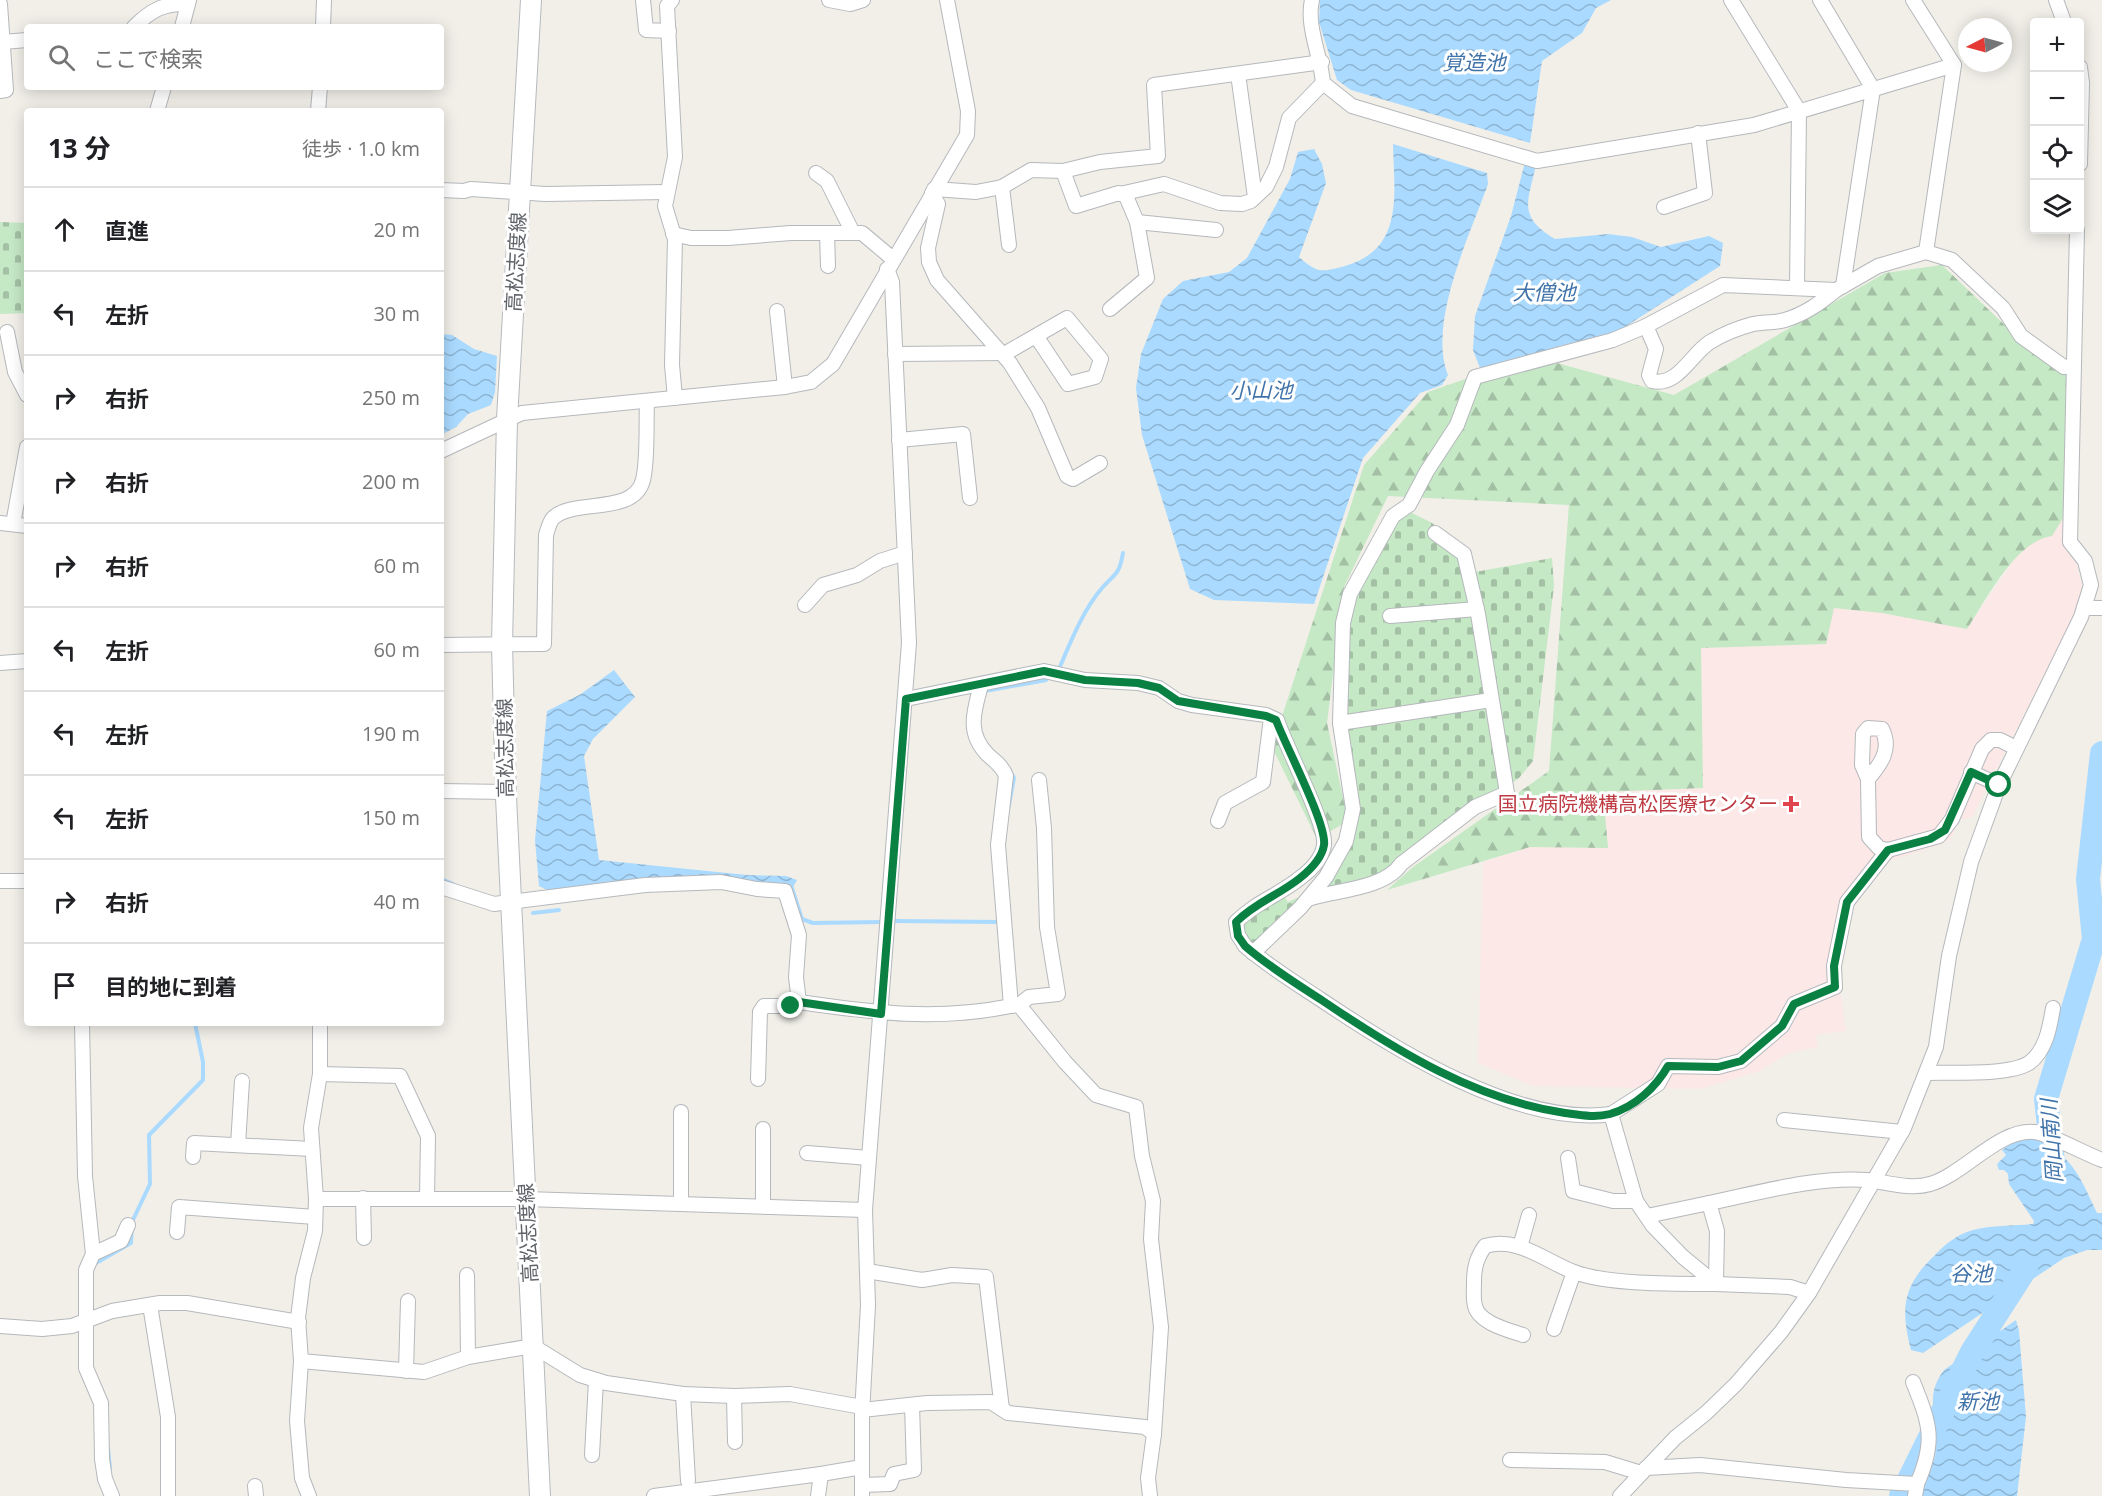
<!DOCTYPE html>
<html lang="ja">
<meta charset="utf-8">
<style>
body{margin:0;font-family:"Open Sans","Noto Sans JP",sans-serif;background:#f2f2f2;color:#202124}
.controls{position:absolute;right:18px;top:18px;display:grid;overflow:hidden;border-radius:6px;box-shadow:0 3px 15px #0003}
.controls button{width:54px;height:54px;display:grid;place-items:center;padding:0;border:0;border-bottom:2px solid #e0e0e0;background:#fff;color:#202124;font:30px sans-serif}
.compass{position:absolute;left:1958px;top:18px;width:54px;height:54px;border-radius:50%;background:#fff;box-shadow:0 3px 15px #0003;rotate:264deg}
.stop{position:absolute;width:18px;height:18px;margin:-14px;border:4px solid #0b8043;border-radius:50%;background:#fff}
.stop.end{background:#0b8043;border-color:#fff;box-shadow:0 2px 6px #0008}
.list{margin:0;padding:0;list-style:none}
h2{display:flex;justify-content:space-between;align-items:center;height:78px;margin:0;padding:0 24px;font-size:26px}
h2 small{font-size:20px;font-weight:400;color:#757577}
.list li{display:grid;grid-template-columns:39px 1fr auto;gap:18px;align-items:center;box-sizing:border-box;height:84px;padding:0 24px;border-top:2px solid #e0e0e0}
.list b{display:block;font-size:22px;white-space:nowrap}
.list em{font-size:20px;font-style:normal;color:#757577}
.icon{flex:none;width:33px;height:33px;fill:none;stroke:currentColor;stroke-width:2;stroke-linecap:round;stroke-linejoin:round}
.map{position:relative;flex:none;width:2102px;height:1496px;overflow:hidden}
.search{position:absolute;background:#fff;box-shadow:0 3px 15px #0003;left:24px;top:24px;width:420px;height:66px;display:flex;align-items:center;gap:15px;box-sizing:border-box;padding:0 21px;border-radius:6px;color:#757577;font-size:22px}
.panel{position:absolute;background:#fff;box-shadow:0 3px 15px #0003;left:24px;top:108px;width:420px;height:918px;border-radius:6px}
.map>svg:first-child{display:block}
.medical{fill:#fce8e6}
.forest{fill:url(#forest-firs)}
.cemetery{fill:url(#cemetery-stones)}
.water{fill:url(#water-waves)}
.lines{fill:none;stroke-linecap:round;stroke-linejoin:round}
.stream{stroke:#aadaff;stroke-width:4}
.river{stroke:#aadaff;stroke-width:24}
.street-casing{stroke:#b5b8bc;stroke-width:16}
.secondary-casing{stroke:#b6babf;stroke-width:22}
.street{stroke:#fff;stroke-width:14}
.secondary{stroke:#fff;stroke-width:20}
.route{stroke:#0b8043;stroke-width:8}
.health-dot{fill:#e0444e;stroke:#fff;stroke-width:2}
.labels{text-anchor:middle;stroke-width:6;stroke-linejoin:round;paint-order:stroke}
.street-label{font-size:20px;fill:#5f6368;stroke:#fff}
.health-label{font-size:20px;fill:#be3a42;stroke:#fff;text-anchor:end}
.water-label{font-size:21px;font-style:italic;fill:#4174aa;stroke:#fff}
</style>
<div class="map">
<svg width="2102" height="1496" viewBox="0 0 2102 1496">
<defs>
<pattern id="forest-firs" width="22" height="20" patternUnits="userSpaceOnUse" patternTransform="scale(1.5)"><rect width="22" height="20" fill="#c5e8c5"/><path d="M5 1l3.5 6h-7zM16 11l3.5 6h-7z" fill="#a3c0a4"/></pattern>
<pattern id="cemetery-stones" width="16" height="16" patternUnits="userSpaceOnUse" patternTransform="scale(1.5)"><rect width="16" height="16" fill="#c5e8c5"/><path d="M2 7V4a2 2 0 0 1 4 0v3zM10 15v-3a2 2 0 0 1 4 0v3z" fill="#a3c0a4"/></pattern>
<pattern id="water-waves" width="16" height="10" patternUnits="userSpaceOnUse" patternTransform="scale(1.5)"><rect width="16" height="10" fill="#aadaff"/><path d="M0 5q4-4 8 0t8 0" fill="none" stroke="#8eb4d2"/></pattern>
</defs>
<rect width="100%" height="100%" fill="#f1efe8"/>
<!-- medical -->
<path class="medical" d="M2065,515L2064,536L2077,566L2083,590L2077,611L1972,817L1959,820L1952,838L1942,844L1890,861L1871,881L1850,913L1838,975L1846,1031L1816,1035L1818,1047L1789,1053L1760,1071L1701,1089L1533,1086L1478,1063L1483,862L1531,847L1608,848L1603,792L1703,788L1701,648L1826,644L1833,608L1882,613L1967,629L2016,557Z"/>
<!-- forest -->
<path class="forest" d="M1942,265L2014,334L2069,376L2065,515L2052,536C2015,541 1986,600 1967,629L1882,613L1834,608L1826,644L1701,648L1703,788L1603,792L1608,848L1530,847L1387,890L1413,867L1549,771L1569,505L1388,496L1344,587L1327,723L1348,821L1317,839L1272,747L1364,465L1428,392L1531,356L1674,395L1885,273Z"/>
<!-- cemetery -->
<g class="cemetery">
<path d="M0,222L27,223V313L0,314Z"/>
<path d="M1402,508L1432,523L1463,547L1475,572L1552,558L1554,586L1533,761L1519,778L1500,792L1380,878L1331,886L1291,911L1251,947L1243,937L1240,921L1283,895L1288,902L1330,883L1358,809L1352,752L1345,719L1346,624L1352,596Z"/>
</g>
<!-- water -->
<g class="water">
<path d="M1320,0H1611L1596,8L1582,33L1542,61L1530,143L1351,90L1337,80L1319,22Z"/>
<path d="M1393,144L1487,173L1488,184C1470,235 1427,323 1448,375L1442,385L1420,393L1363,458L1314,604L1214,600L1190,589L1142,435L1136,388L1141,354L1163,299L1183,281L1229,272L1247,258L1290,179L1298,152L1314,149L1322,164L1326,183L1299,257C1318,274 1322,272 1345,266C1405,249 1394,193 1393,144Z"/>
<path d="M1525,162L1536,165C1528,202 1517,216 1555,239L1608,234L1632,237L1661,247L1709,236L1723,243L1720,266L1620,330L1480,368L1473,350L1475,316L1511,216Z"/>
<path d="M441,334L452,335L474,349L497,356L495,392L491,405L468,414L456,427L441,435Z"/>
<path d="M614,670L635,697L593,739L584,756L599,860L747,875L786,876L797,880L792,889L757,886L551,892L539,886L535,840L547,711L581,694Z"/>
<path d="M2035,1137C2072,1156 2080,1176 2097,1213H2102V1250H2087L2064,1258L1923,1353L1911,1350C1900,1308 1903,1285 1935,1255C1945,1244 1958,1234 1973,1230C1991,1225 2014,1226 2033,1224L2034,1221L2009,1184L2008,1174L2004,1170H1999L1997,1164L2006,1155L2002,1150L2018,1139Z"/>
<path d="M2016,1320L2019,1331L2026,1417L2017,1496H1920C1924,1480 1933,1467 1936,1452C1944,1421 1920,1401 1944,1370Z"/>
</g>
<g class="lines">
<!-- stream -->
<g class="stream">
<path d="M1059,669C1070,643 1083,610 1102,588C1115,573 1119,576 1123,553"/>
<path d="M984,694L985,691L1046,680"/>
<path d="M1008,810L1014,778L1009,769"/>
<path d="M441,879L453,884"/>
<path d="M791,885L802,919L813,923L881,922"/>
<path d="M533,913L559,910"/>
<path d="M895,921L999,922"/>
<path d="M96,1263L131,1243L132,1222L150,1184L149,1135L203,1080V1062L195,1023"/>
<path d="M108,1449L110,1468"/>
</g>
<!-- river -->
<g class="river">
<path d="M2053,1162L2046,1099L2094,939L2088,879L2102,753"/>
<path d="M1901,1496L1972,1352L2026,1268"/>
</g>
<defs>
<g id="street">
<path d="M643,0L646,30L669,31"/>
<path d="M672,0L667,6L675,157L665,206L675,239L672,365L675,398"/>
<path d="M829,0L850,4L863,0"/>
<path d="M1312,0C1306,26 1321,56 1323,83L1352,106L1537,161L1754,125L1954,65"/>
<path d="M1731,0L1799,111L1797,288"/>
<path d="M1820,0L1873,89L1843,286"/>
<path d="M1913,0L1954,65L1926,252"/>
<path d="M2056,0L2064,22"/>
<path d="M0,4L6,90L0,91"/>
<path d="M134,27C151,10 164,3 188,4"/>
<path d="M182,27L189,0"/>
<path d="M323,27L324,0"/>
<path d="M3,42L27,40"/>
<path d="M2080,67L2082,83L2080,164"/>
<path d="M1238,74L1255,197"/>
<path d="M157,111L164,87"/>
<path d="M318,111L320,87"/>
<path d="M1063,171L1076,206L1119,193L1126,196L1137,222L1147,278L1110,309"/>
<path d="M816,173L827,181L853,233"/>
<path d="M1002,187L1009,245"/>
<path d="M934,189L976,192L1002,187L1031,170L1063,171L1100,162L1158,156L1154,85L1322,62"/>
<path d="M441,190L464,191L471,189L545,194L666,192"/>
<path d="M932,193L938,204L928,248L929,262L937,280L1010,363L1038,408L1067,476L1073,479L1100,463"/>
<path d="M1120,194L1164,184L1220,203L1242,204L1251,201L1266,187L1276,167L1289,118L1323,83"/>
<path d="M1664,207L1705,193L1698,133"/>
<path d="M1137,222L1216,230"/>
<path d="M827,233L828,266"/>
<path d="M673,234L691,238H728L791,233H862L893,259"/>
<path d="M777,311L785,387"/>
<path d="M1646,326L1656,349L1649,375L1652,381C1678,387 1691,354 1710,342C1723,334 1738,328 1753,324C1763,322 1774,323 1785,320C1805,314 1820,303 1836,290"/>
<path d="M7,332L15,372L27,395"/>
<path d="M895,354L1006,353L1067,318L1101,359L1095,377L1068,384L1036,336"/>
<path d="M899,440L963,434L970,498"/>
<path d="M441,451L522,413L785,387L811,382L833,364L967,135L968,111L947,0"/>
<path d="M0,523L27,526"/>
<path d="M13,524L27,447"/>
<path d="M805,605L823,585L857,575L880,561L905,553"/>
<path d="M2084,608H2102"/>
<path d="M1390,616L1477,609"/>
<path d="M441,645L544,644L546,535C548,529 549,523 553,518C574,498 634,516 643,480C648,460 646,423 647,401"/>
<path d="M0,663L27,661"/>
<path d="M906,699L1044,671L1085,680L1138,683L1159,688L1178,701L1192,705L1266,715L1277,720C1285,745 1327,825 1324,845C1322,858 1311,870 1300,878C1279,895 1256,902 1236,922L1238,935L1245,946C1268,966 1294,982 1320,999C1394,1049 1518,1127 1611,1114"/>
<path d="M1340,723L1491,700"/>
<path d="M1971,772L1999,785"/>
<path d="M1868,779C1881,764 1892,749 1882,729L1868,728L1863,734L1862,765L1868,779L1869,837L1879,848L1888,850L1939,836L1952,819L1982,749L1991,740H2000L2016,748"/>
<path d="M441,791L506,792"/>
<path d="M1218,821L1225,803L1263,782L1271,718"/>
<path d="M0,881H27"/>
<path d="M441,887L494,904L645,885L721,882L757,889L785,891L799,935L796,977L799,1002C875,1013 936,1021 1011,1006L998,845L1006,776C1003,767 995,761 988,755C966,733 974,711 981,685"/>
<path d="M1308,899C1335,890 1385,889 1401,864L1475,807L1507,793L1478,614L1464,554L1435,533"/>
<path d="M1253,953L1300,908L1326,877L1346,841L1353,809L1340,723L1343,623L1350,594L1393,516L1409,505L1427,471L1457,425L1475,377L1613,340L1646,326L1723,285L1836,290L1878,266L1926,252L1952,260L2003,308L2021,336L2064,367L2073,366"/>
<path d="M1019,1005L1065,1062L1096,1095L1136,1107L1142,1156L1153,1201L1151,1239L1161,1327L1154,1434"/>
<path d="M1011,1006L1019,1005L1029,997L1058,994L1047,927L1044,828L1039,780"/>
<path d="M82,1023L85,1176L93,1254"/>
<path d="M1926,1073C1951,1072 2008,1076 2029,1063C2046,1051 2050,1026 2053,1008"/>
<path d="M320,1074L400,1076L428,1136L427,1198"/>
<path d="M758,1079L760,1012L764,1006H791L799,1002"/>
<path d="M681,1112V1204"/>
<path d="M1784,1120L1902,1132"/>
<path d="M763,1129V1206"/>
<path d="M238,1145L242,1081"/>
<path d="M807,1153L869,1158"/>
<path d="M193,1157L194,1143L312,1149"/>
<path d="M1568,1158L1573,1191L1613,1201H1636"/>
<path d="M363,1198L364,1238"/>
<path d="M316,1199H526L865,1210"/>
<path d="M1647,1216L1709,1203"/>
<path d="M177,1232L179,1207L315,1217"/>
<path d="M1520,1247L1529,1215"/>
<path d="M867,1271L922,1280L952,1275L986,1277L1002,1409"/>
<path d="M467,1275L468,1357"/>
<path d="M1809,1293L1790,1287L1716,1284L1683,1257L1653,1226L1636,1201L1611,1114L1658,1084L1668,1066L1718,1067L1741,1061L1782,1026L1794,1004L1835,987L1834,966L1847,902L1888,850"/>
<path d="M150,1305L168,1417V1496"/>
<path d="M0,1326L42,1329L72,1326L112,1311L160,1303H187L299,1322"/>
<path d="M1554,1329L1574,1272"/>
<path d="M1523,1335C1508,1330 1479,1323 1475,1306C1473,1299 1474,1289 1474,1282C1474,1267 1477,1257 1485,1246C1517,1236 1545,1261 1574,1272C1609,1285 1678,1284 1716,1284L1717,1231L1709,1203C1758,1193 1817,1176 1867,1180C1887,1182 1910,1190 1930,1184C1963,1175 1999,1128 2035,1132C2052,1135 2083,1153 2102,1160"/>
<path d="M301,1361L424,1372L468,1357L533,1346L580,1375L606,1383L683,1394L734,1396L790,1394L862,1407"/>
<path d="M406,1371L408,1301"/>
<path d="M1913,1382C1930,1424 1936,1441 1917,1484"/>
<path d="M683,1394L688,1481"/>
<path d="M734,1396L735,1442"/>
<path d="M862,1410L927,1403L991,1402L1008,1413L1145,1427L1154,1434L1148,1478L1150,1496"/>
<path d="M592,1455L596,1380"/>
<path d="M1510,1460L1605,1462L1641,1473"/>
<path d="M1646,1468L1700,1465L1846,1480L1917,1484L1915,1496"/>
<path d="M862,1485L890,1484L894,1474L914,1470L912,1405"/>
<path d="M255,1486L256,1496"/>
<path d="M112,1496L105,1479L102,1459L101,1403L86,1368V1270L93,1254L121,1241L128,1225"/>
<path d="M309,1496L302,1478L297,1421L301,1361L298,1318L303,1278L315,1231L316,1199L311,1128L320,1074V1023"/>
<path d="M654,1496L821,1474"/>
<path d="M818,1496L821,1474L862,1467"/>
<path d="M862,1496V1414L868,1305L865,1210L909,643L892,282L887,269"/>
<path d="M1620,1496L1675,1438L1706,1413L1736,1384L1781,1332L1809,1293L1904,1128L1936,1047L1949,956L1971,862L1999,785L2081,617L2091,585L2085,561L2070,542L2077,230"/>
</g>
<path id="secondary" d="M531,0L507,419L502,645L506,797L540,1496"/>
</defs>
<!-- street casing -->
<use href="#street" class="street-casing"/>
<!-- secondary casing -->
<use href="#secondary" class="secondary-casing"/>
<!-- street -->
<use href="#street" class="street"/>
<!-- secondary -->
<use href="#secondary" class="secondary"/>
</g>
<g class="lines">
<!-- route -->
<path class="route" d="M791,1006L799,1002L881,1014L906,699L1044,671L1085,680L1138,683L1159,688L1178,701L1266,716L1276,720C1285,745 1327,824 1324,845C1322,858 1310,870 1300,878C1279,895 1256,902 1236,922L1238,936L1245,946C1269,967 1297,984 1323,1001C1397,1051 1476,1100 1565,1113C1580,1115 1595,1118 1610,1114C1635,1107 1656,1087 1668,1066L1718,1067L1741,1061L1782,1026L1794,1004L1835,987L1834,966L1847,902L1888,850L1930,839L1945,830L1971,772L1999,785"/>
</g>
<!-- markers -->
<path class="health-dot" d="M1788 795h6v6h6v6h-6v6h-6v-6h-6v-6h6z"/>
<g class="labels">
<!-- street labels -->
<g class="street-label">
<text transform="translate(516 262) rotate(-87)" y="7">高松志度線</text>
<text transform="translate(505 748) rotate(-91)" y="7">高松志度線</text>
<text transform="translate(528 1233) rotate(-93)" y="7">高松志度線</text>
</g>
<!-- health labels -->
<g class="health-label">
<text x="1778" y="811">国立病院機構高松医療センター</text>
</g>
<!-- water labels -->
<g class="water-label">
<text x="1474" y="70">覚造池</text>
<text x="1544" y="300">大僧池</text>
<text x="1261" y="398">小山池</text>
<text transform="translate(2052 1141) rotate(-94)" y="7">岡山南川</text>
<text x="1971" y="1281">谷池</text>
<text x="1978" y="1409">新池</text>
</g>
</g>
</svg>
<div class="controls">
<button>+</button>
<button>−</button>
<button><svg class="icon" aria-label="locate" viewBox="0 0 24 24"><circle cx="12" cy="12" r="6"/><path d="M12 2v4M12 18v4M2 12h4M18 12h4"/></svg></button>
<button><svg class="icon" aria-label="layers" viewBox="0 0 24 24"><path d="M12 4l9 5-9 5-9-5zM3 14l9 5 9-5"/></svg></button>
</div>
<svg class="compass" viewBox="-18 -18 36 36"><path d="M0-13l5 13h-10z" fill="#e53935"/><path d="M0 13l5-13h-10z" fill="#757577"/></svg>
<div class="stop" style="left:1999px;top:785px"></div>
<div class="stop end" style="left:791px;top:1006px"></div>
<div class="search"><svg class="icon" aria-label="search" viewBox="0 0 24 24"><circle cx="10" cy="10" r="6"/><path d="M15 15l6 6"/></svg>ここで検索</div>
<section class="panel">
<h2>13 分<small>徒歩 · 1.0 km</small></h2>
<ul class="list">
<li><svg class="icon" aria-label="ahead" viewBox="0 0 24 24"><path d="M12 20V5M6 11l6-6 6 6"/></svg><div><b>直進</b></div><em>20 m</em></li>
<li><svg class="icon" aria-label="left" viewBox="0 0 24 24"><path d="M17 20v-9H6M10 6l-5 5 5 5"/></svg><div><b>左折</b></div><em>30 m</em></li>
<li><svg class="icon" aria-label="right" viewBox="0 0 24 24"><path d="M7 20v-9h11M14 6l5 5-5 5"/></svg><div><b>右折</b></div><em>250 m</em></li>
<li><svg class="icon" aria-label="right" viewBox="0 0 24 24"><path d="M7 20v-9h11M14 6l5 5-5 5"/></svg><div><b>右折</b></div><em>200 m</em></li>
<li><svg class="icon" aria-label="right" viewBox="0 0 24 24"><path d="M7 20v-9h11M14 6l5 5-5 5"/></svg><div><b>右折</b></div><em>60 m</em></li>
<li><svg class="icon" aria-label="left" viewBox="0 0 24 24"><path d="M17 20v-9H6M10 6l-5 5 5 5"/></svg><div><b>左折</b></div><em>60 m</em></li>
<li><svg class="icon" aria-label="left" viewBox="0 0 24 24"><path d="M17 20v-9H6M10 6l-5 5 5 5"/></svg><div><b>左折</b></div><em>190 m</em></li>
<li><svg class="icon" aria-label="left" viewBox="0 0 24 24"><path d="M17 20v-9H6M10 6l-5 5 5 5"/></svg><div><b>左折</b></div><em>150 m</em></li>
<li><svg class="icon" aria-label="right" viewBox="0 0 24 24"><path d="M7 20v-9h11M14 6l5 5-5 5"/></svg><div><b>右折</b></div><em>40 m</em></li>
<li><svg class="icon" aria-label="arrive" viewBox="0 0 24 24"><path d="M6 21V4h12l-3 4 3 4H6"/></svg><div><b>目的地に到着</b></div></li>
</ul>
</section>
</div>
